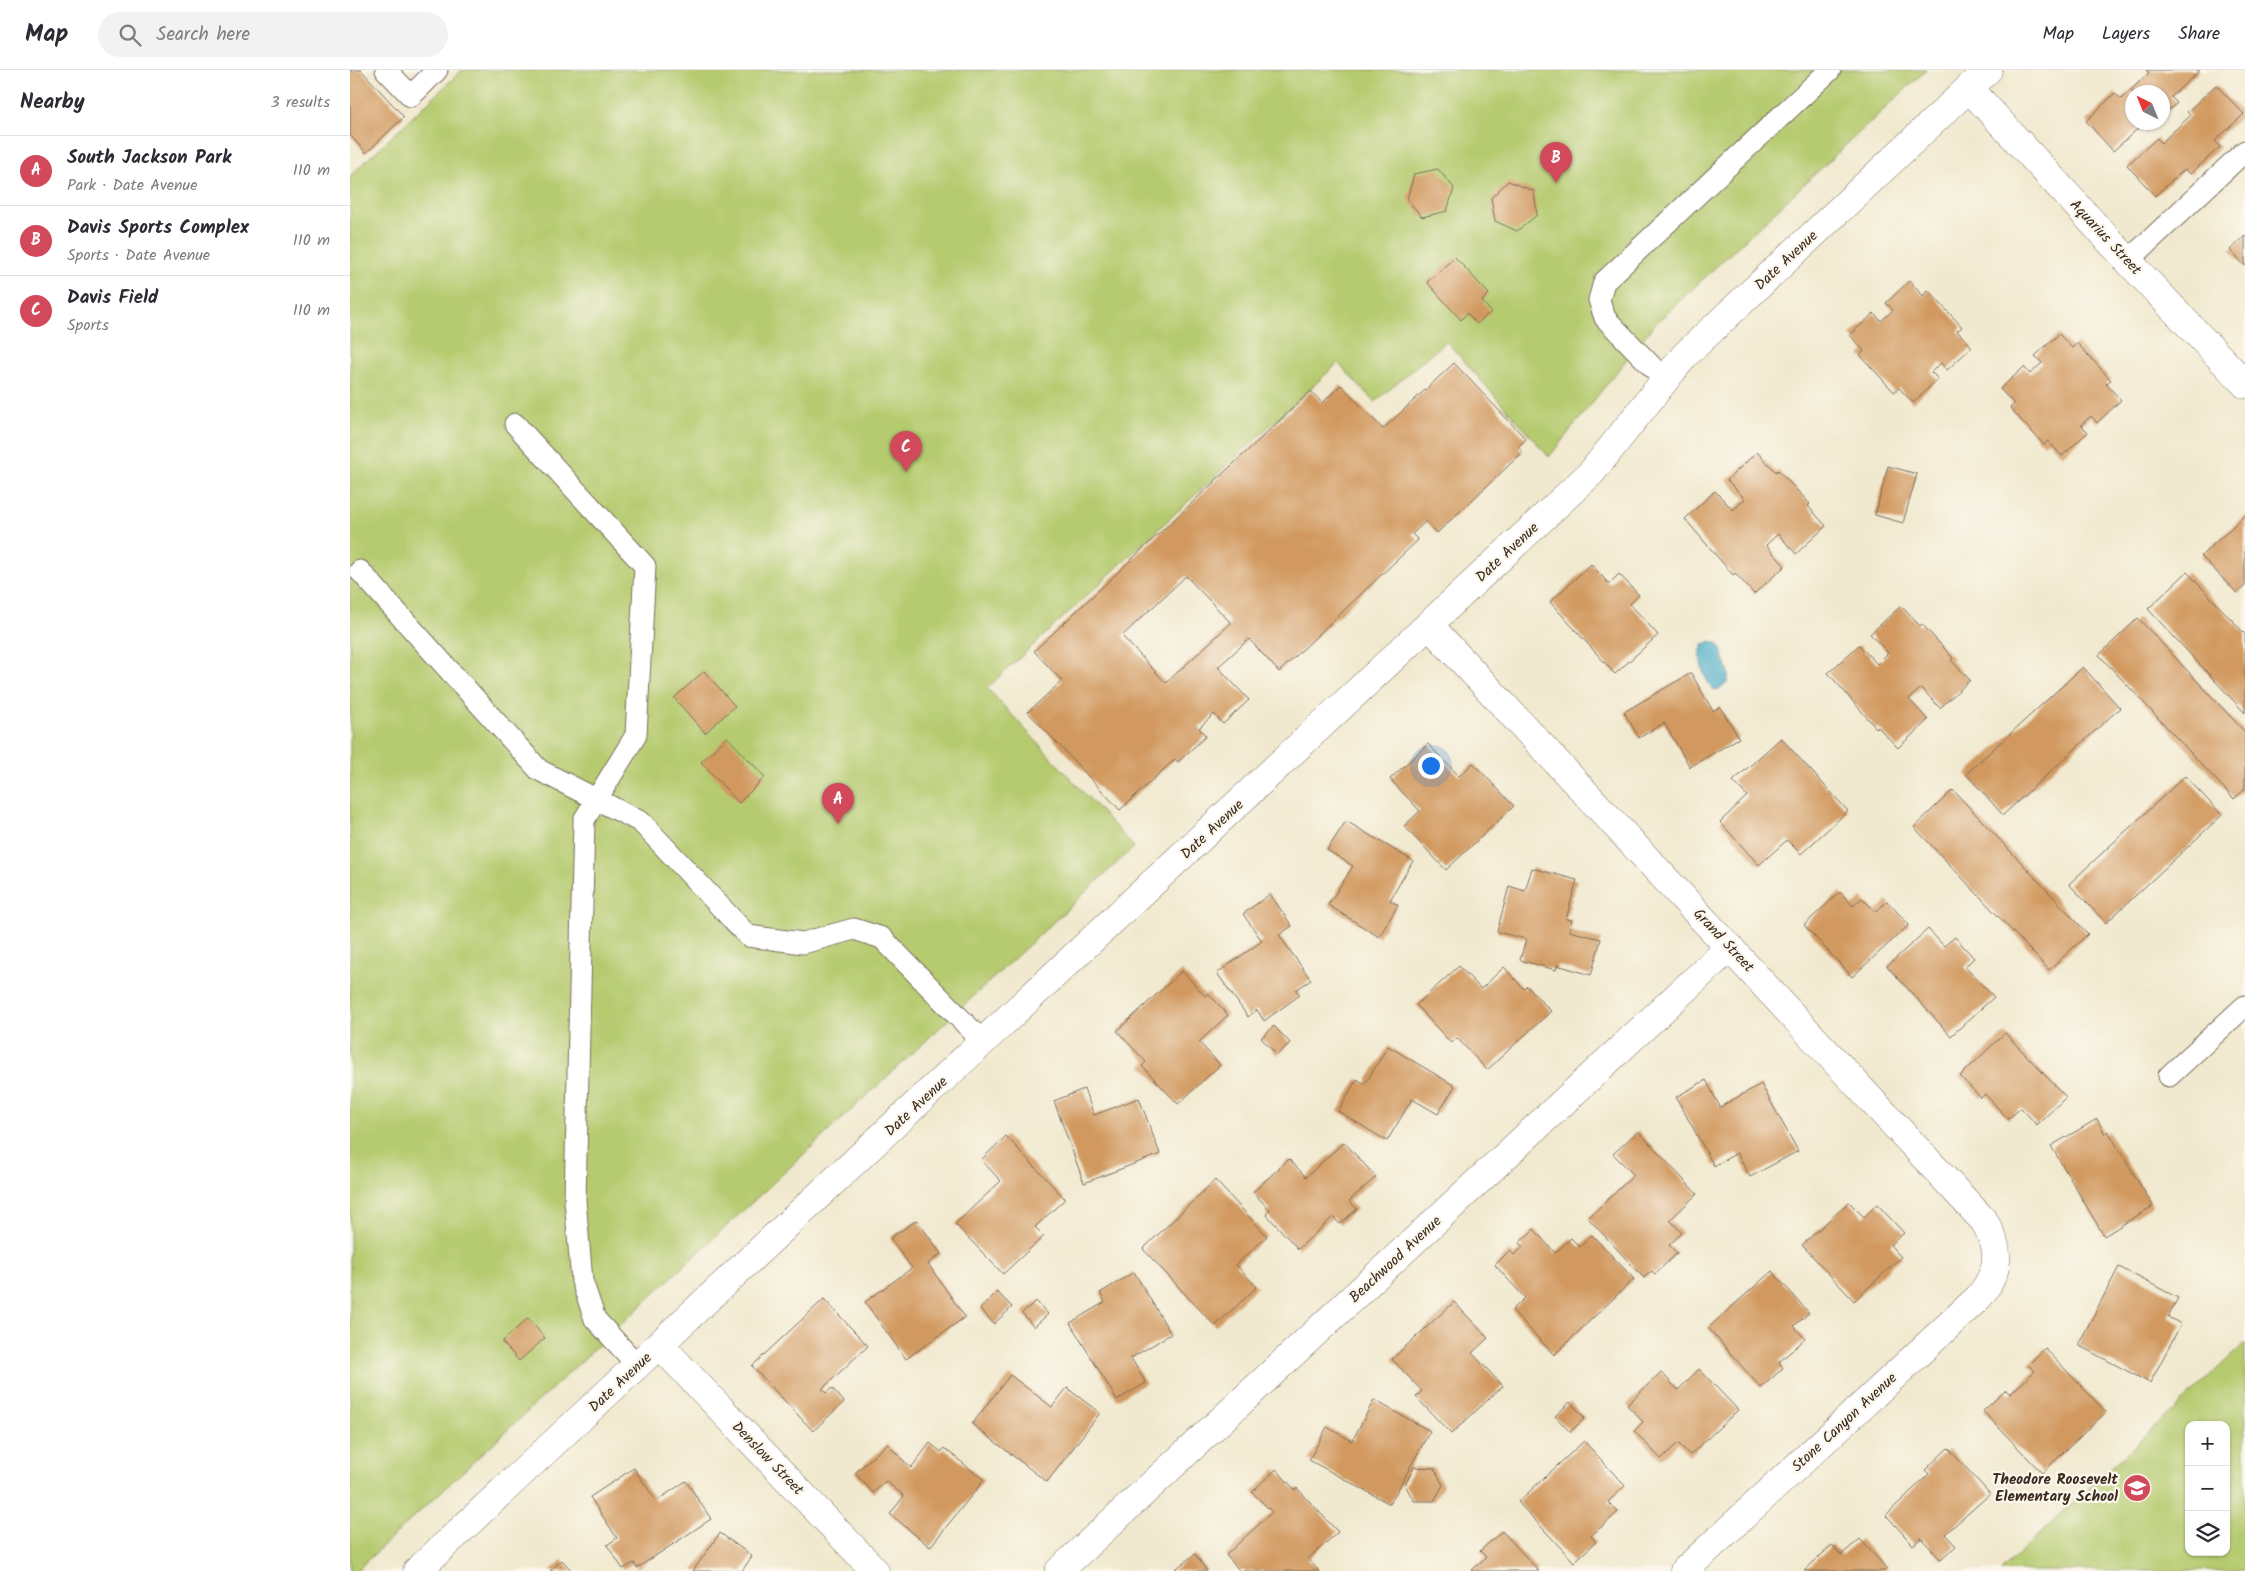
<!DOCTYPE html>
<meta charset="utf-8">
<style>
body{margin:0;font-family:Kalam,sans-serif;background:#f2f2f3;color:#2b2b33}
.controls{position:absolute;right:15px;bottom:15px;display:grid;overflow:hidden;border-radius:10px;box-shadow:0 1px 4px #0004}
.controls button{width:45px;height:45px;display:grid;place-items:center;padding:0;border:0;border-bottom:1px solid #e1e1e2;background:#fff;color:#2b2b33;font:25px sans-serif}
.compass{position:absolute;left:1775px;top:15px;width:45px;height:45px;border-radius:50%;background:#fff;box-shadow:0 1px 4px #0004;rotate:317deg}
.you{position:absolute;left:1080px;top:695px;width:18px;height:18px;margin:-12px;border:4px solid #fff;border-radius:50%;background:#1a73e8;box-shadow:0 0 0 8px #1a73e833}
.badge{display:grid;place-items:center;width:32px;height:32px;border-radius:50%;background:#d1495b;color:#fff;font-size:16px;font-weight:700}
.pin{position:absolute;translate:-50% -41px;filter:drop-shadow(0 1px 2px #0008)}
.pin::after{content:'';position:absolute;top:26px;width:18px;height:15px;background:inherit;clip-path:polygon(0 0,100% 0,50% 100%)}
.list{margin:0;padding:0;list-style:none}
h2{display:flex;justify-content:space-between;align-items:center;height:65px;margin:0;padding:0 20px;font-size:21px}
h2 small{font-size:16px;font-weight:400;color:#7c7c81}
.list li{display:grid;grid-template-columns:32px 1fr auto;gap:15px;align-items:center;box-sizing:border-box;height:70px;padding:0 20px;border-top:1px solid #e1e1e2}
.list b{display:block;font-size:19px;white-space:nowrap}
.list p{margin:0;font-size:16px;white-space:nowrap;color:#7c7c81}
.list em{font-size:16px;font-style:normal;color:#7c7c81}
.icon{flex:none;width:28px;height:28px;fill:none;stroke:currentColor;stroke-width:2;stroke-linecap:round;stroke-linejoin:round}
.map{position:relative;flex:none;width:1895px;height:1501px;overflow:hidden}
header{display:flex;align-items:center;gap:30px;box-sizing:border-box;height:70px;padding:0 25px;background:#fff;border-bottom:1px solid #e1e1e2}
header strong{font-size:24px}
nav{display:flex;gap:28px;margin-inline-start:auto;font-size:18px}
.search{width:350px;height:45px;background:#f2f2f3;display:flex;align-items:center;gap:12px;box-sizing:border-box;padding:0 18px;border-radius:28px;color:#7c7c81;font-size:19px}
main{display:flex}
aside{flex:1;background:#fff}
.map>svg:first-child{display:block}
.green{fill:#b6cb70;stroke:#787a47;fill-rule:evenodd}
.water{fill:#47aac6;stroke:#416a72}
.building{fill:#d1995f;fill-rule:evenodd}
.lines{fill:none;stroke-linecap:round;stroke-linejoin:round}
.service-casing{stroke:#7b6d5c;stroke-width:23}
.minor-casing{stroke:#7b6d5c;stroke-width:29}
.service{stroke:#fff;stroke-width:21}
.minor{stroke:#fff;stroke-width:28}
.labels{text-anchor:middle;stroke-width:4.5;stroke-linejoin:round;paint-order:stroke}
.street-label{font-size:15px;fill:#3b2a1e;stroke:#fbf7ec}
.poi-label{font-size:15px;font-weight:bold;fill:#3b2a1e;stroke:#fbf7ec;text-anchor:end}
</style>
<header>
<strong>Map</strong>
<div class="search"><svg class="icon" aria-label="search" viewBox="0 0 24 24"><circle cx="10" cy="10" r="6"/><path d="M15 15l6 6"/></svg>Search here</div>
<nav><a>Map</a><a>Layers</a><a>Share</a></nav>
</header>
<main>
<aside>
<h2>Nearby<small>3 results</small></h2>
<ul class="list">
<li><span class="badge">A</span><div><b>South Jackson Park</b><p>Park · Date Avenue</p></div><em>110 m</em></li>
<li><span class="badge">B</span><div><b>Davis Sports Complex</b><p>Sports · Date Avenue</p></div><em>110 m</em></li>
<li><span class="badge">C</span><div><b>Davis Field</b><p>Sports</p></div><em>110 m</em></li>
</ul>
</aside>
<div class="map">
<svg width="1895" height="1501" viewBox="0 0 1895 1501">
<rect width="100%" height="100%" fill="#fbf7ec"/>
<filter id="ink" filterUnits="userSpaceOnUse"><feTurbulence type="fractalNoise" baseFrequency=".02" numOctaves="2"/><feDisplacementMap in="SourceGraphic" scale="10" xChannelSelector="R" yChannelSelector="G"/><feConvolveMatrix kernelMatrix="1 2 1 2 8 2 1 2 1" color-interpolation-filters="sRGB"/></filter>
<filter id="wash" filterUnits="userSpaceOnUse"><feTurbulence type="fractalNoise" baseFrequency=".0096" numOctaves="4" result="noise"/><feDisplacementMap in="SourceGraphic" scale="20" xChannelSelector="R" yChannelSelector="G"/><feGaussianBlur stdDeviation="1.12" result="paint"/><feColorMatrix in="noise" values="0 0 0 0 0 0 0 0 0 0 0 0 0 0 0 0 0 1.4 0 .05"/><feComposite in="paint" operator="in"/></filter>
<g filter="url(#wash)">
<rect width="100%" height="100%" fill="#f1e9cf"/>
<!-- green -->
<g class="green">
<path d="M112,0H1576L1304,255L1199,387L1096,271L1025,332L988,293L637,618L784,777L6,1501H0V106Z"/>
<path d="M1895,1273V1501H1650ZM1839,1355H1876V1482H1839Z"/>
</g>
<!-- water -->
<path class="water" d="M1361,571L1369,574L1379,603L1377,613L1370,619L1365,620C1354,613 1346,586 1353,575Z"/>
<g id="blocks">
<!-- building -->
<g class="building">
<path d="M0,0H11L54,47L16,83L0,65Z"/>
<path d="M1796,0H1850L1821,27L1827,33L1812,46V22H1782V52H1805L1798,59L1793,54L1763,81L1736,51L1765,23L1771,29L1799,3Z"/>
<path d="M1866,15L1894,44L1865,71L1870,77L1840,104L1835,99L1805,126L1777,95L1807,68L1811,73L1841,45L1837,42Z"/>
<path d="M1088,99L1104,118L1097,141L1072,147L1057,129L1064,104Z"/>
<path d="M1158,111L1184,121L1187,145L1167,161L1145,151L1141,128Z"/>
<path d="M1895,166V196L1880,180Z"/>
<path d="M1105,187L1139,224L1132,231L1141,242L1127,254L1117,243L1111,250L1077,212Z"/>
<path d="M1559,211L1573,226L1578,220L1612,257L1607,261L1622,277L1597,300L1591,293L1581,302L1588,309L1563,333L1549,318L1544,322L1510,285L1514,281L1500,265L1524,243L1531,251L1543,240L1536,233Z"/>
<path d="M1709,264L1722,278L1727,273L1761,310L1756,314L1771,330L1747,353L1741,346L1731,355L1738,362L1712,386L1698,371L1694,375L1660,338L1664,334L1650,319L1674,297L1680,304L1692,293L1685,286Z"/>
<path d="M1104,293L1176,369L1168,377L1173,382L1087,463L1076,451L1062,464L1068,470L929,602L899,569L868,597L899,630L873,654L864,644L849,658L856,666L828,692L825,689L770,740L678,642L712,611L684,581L961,321L972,333L991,315L1033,359ZM836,506L881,553L816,613L772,566Z"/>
<path d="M1407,382L1426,402L1428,400L1460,434L1458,436L1476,456L1446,484L1428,464L1416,475L1435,496L1404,524L1385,503L1383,505L1335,449L1365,421L1383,440L1395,429L1377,410Z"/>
<path d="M1538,396L1567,404L1553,453L1525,445Z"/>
<path d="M1895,445V516L1887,523L1851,486Z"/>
<path d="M1241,494L1259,514L1269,504L1289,525L1280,534L1308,565L1265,604L1200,532Z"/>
<path d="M1837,502L1895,564V643L1798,539Z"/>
<path d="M1551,536L1570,556L1572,554L1603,588L1601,590L1620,610L1590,638L1571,618L1559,629L1578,650L1548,678L1528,657L1527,659L1478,603L1509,575L1527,594L1538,583L1520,564Z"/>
<path d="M1788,548L1895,662V719L1884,729L1749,585Z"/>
<path d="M1733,597L1770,638L1653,745L1616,704Z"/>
<path d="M354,601L385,636L355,663L324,628Z"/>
<path d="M1341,603L1363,641L1370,637L1389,668L1340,697L1314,653L1289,668L1274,642Z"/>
<path d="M377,667L415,707L389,733L351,692Z"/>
<path d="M1431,668L1498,741L1451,784L1437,770L1409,795L1370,752L1397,726L1383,711Z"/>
<path d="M1078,674L1109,706L1123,693L1164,736L1096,800L1054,756L1070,741L1040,709Z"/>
<path d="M1835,706L1872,745L1756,853L1719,814Z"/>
<path d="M1603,720L1738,864L1699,900L1564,757Z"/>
<path d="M996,751L1063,791L1040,830L1048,835L1029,867L978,835L1003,796L977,780Z"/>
<path d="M1182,798L1227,810L1216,849L1222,850L1219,861L1251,869L1241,905L1207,895L1206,900L1170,890L1176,869L1147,862L1159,816L1175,821Z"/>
<path d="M1490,822L1503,836L1512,828L1526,842L1537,831L1559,855L1502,907L1454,855Z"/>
<path d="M920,824L942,856L929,865L961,910L946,920L950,925L914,951L907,940L898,947L867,903L912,871L893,844Z"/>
<path d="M1578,859L1594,876L1605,867L1624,888L1615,897L1644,927L1601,966L1537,896Z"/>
<path d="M1109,896L1131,919L1154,897L1174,919L1177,916L1201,941L1137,1000L1107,968L1101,973L1066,935Z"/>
<path d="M832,901L855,926L858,923L878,945L849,972L870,995L828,1034L792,996L796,992L767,961Z"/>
<path d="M924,956L940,973L927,985L911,968Z"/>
<path d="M1655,963L1716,1027L1687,1055L1671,1038L1658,1049L1635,1024L1631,1028L1610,1006Z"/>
<path d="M1038,976L1105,1016L1088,1044L1062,1029L1037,1071L988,1041L1007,1009L1015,1014Z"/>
<path d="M1356,1010L1370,1037L1411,1014L1448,1081L1400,1107L1387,1083L1364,1096L1326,1027Z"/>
<path d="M734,1019L744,1045L789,1028L810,1084L734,1113L704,1031Z"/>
<path d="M1747,1049L1755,1064L1758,1061L1803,1136L1754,1166L1701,1076Z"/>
<path d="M1288,1061L1347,1124L1320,1150L1332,1163L1319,1175L1327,1183L1305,1204L1302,1201L1294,1208L1238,1148L1284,1105L1263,1084Z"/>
<path d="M656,1066L715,1129L685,1157L694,1166L653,1204L605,1154L651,1111L631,1090Z"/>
<path d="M994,1072L1026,1107L999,1131L1007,1139L990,1154L983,1147L948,1179L916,1144L920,1140L903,1122L939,1089L956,1107Z"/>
<path d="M865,1110L917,1166L886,1195L907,1217L865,1256L793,1179Z"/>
<path d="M1499,1132L1514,1147L1527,1134L1554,1163L1540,1175L1551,1187L1504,1231L1452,1175Z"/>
<path d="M567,1150L591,1184L578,1194L615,1247L556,1289L515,1232L562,1198L540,1168Z"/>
<path d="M1184,1159L1205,1183L1221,1168L1230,1177L1242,1165L1284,1209L1204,1285L1162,1240L1175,1228L1145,1195L1160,1180L1164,1185L1173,1177L1169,1173Z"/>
<path d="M1769,1197L1828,1228L1818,1247L1831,1254L1800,1313L1728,1275Z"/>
<path d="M1422,1201L1459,1243L1444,1256L1455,1269L1429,1292L1433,1298L1411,1318L1358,1258Z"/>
<path d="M784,1202L821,1264L781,1288L796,1313L767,1330L720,1253L755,1232L750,1223Z"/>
<path d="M647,1222L662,1237L644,1254L630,1239Z"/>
<path d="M474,1229L518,1276L472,1319L476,1323L482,1318L494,1332L463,1361L402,1296Z"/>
<path d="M686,1231L698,1244L684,1257L672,1243Z"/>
<path d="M1104,1232L1138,1268L1122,1283L1153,1316L1101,1364L1066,1327L1072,1321L1042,1289Z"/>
<path d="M178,1248L195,1268L169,1291L152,1272Z"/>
<path d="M1695,1278L1756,1342L1692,1403L1633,1341L1656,1320L1660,1324L1685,1301L1678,1295Z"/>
<path d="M1349,1299L1388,1340L1340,1385L1328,1373L1311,1389L1284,1361L1293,1352L1277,1335L1311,1302L1328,1320Z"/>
<path d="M660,1305L702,1337L717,1318L750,1343L697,1412L622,1354Z"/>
<path d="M1024,1330L1080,1361L1040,1434L959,1390L977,1357L1002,1371Z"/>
<path d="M1220,1332L1235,1348L1220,1362L1205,1346Z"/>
<path d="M1234,1371L1275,1416L1258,1432L1268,1442L1241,1466L1246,1472L1224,1492L1168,1432Z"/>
<path d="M580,1373L591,1382L594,1378L634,1410L580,1477L540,1444L554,1426L536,1411L523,1423L505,1403L537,1374L561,1398Z"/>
<path d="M1598,1378L1640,1424L1595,1464L1606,1476L1591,1490L1571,1468L1563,1475L1536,1445L1579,1404L1575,1400Z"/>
<path d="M1064,1397L1084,1398L1093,1415L1084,1431H1064L1055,1415Z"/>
<path d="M284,1398L306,1431L336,1411L361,1449L287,1498L284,1493L273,1499L257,1475L267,1468L240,1427Z"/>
<path d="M926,1399L945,1420L947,1418L988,1462L958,1489L969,1501H890L876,1485L922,1442L902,1422Z"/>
<path d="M1152,1461L1189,1501H1121L1136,1487L1130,1481Z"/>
<path d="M370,1463L402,1486L392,1501H343Z"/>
<path d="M1510,1469L1537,1499L1534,1501H1454L1482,1475L1491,1485Z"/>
<path d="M845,1484L857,1501H823Z"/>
<path d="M212,1490L222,1501H200Z"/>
</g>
</g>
</g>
<g filter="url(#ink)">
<use href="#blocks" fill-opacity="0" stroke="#7b6d5c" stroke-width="1"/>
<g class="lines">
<defs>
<g id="service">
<path d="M36,0L61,26L87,0"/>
<path d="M1778,191L1895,81"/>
<path d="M1315,310L1255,248L1249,230L1254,212L1480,0"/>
<path d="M165,354L295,496L286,665L234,750L225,1130L232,1211L245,1249L288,1296"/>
<path d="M10,501L189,700L291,752L398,866L453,873L504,859L532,868L634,973"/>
<path d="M1819,1006L1895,936"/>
</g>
<g id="minor">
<path d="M1619,18L1778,191L1895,314"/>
<path d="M1079,555L1634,1151C1652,1180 1650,1202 1628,1228L1334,1501"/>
<path d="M310,1275L525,1501"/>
<path d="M67,1501L1242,402L1335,285L1638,0"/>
<path d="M709,1501L1380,877"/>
</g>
</defs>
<!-- service casing -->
<use href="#service" class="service-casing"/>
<!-- minor casing -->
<use href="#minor" class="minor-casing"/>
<!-- service -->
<use href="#service" class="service"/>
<!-- minor -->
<use href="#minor" class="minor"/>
</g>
</g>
<!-- icons -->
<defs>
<symbol id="school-disc" viewBox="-11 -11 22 22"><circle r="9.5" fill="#d1495b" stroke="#fbf7ec"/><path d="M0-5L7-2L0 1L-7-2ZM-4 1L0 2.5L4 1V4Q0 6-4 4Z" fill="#fff"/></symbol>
</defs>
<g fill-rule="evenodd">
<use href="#school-disc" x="1771" y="1402" width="32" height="32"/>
</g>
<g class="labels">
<!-- street labels -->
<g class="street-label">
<text transform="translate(1756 167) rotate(47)" y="5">Aquarius Street</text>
<text transform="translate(1436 190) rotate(-43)" y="5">Date Avenue</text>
<text transform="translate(1157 482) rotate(-43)" y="5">Date Avenue</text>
<text transform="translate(862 759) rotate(-43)" y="5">Date Avenue</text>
<text transform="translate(1374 870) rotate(47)" y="5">Grand Street</text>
<text transform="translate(566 1036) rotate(-43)" y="5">Date Avenue</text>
<text transform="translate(1045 1189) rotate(-43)" y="5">Beachwood Avenue</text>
<text transform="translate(270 1312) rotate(-43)" y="5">Date Avenue</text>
<text transform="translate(1494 1352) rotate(-43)" y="5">Stone Canyon Avenue</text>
<text transform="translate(418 1388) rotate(46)" y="5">Denslow Street</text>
</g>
<!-- poi labels -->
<g class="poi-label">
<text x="1768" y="1414">Theodore Roosevelt<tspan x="1768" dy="17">Elementary School</tspan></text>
</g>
</g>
</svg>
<div class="controls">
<button>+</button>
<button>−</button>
<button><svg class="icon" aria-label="layers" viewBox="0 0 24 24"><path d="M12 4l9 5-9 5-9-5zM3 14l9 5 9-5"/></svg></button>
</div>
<svg class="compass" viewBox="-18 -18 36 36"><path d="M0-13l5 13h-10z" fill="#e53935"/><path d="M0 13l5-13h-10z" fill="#7c7c81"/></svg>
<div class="you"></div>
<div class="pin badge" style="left:488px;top:754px">A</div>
<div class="pin badge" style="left:1206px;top:113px">B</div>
<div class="pin badge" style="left:556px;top:402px">C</div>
</div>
</main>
